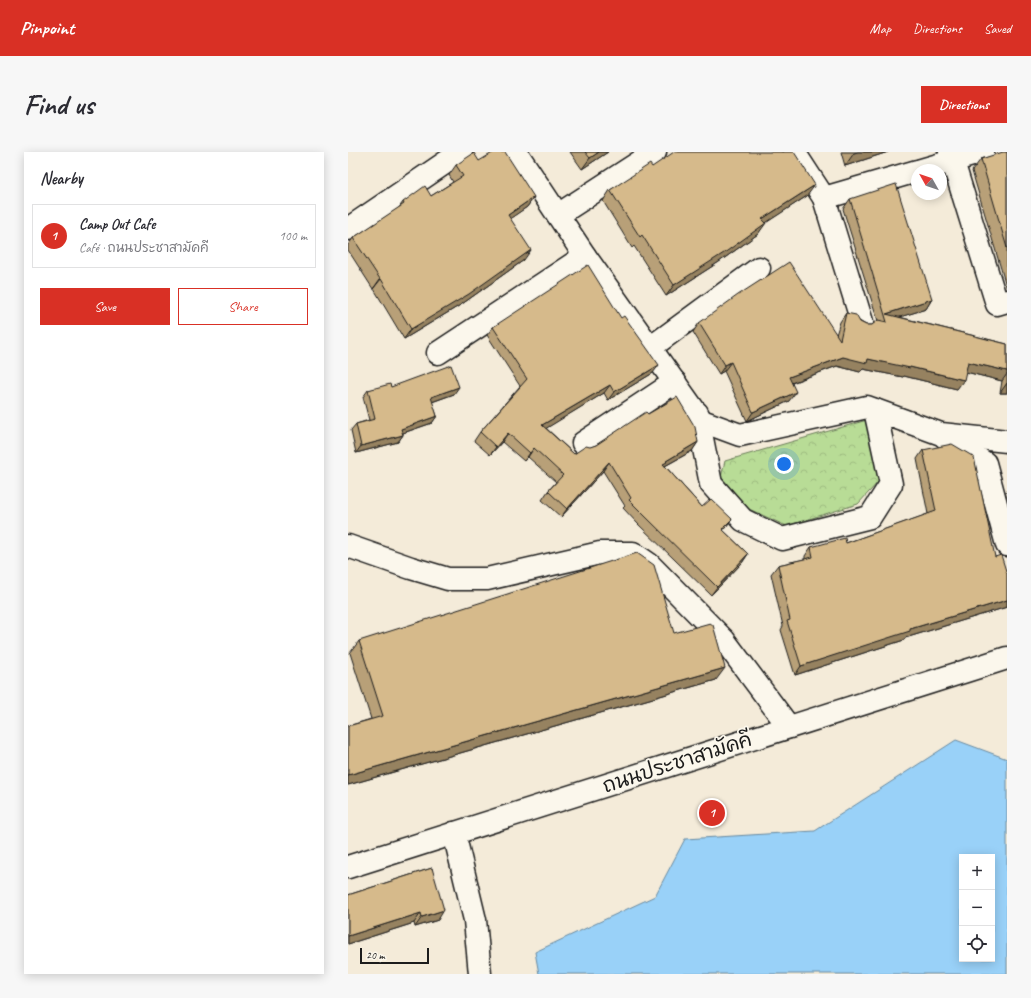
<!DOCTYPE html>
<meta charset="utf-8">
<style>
body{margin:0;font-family:Caveat,"Playpen Sans Thai",sans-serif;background:#f7f7f7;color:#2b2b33}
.controls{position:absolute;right:12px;bottom:12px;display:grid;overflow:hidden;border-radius:0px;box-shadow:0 2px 10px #0003}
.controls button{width:36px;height:36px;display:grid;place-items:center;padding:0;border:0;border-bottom:1px solid #e1e1e2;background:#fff;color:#2b2b33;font:20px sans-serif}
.compass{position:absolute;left:563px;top:12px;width:36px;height:36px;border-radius:50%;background:#fff;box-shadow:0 2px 10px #0003;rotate:310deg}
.scale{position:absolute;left:12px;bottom:10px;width:69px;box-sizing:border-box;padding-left:4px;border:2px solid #1c1c1c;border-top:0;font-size:11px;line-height:14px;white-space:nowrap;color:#1c1c1c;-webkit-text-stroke:3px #fbf7ec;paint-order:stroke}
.you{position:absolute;left:436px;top:312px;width:14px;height:14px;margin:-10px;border:3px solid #fff;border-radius:50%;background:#1a73e8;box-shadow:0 0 0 6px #1a73e833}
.badge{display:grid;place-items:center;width:26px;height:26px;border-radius:50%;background:#d93025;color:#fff;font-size:13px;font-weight:700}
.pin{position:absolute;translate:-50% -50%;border:2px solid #fff;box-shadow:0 1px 4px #0006}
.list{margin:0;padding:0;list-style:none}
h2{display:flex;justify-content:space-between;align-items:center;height:52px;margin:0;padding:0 16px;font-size:17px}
h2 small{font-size:13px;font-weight:400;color:#7c7c81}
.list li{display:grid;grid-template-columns:26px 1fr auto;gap:12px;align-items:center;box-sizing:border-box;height:64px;margin:0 8px 8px;padding:0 8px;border:1px solid #e1e1e2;border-radius:0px}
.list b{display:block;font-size:15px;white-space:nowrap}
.list p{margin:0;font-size:13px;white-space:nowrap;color:#7c7c81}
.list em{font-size:13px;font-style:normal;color:#7c7c81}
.actions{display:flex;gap:8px;padding:12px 16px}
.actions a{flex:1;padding:9px 0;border:1px solid #d93025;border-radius:0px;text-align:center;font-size:14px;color:#d93025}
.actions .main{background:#d93025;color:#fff}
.icon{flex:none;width:22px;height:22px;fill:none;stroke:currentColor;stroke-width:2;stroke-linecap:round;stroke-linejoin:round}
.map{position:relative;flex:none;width:659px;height:822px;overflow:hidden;border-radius:0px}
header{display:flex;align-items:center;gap:24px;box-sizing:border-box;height:56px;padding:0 20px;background:#d93025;color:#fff}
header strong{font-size:19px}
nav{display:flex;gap:22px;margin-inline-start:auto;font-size:14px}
.intro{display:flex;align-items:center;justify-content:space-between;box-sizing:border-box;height:96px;padding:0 24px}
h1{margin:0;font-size:28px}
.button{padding:10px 18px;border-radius:0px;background:#d93025;color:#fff;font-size:14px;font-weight:700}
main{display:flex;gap:24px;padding:0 24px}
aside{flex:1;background:#fff;border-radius:0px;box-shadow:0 2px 10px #0003}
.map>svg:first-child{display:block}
.forest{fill:url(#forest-crowns);stroke:#6a7c59}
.water{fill:#99d1f8;stroke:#6789a0;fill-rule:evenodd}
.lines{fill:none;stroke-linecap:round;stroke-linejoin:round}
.minor-casing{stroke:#1c1c1c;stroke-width:25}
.minor{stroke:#fbf7ec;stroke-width:22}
.wall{fill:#b8a078;stroke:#1c1c1c}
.shaded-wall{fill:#968261;stroke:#1c1c1c}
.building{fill:#d6ba8b;stroke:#1c1c1c}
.labels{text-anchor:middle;stroke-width:3.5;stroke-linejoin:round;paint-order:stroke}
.street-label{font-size:20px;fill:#1c1c1c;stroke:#fbf7ec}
</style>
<header>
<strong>Pinpoint</strong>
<nav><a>Map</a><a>Directions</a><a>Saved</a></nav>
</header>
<div class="intro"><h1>Find us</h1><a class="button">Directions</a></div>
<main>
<aside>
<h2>Nearby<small></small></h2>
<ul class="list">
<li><span class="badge">1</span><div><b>Camp Out Cafe</b><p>Café · ถนนประชาสามัคคี</p></div><em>100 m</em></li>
</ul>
<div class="actions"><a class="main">Save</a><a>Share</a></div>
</aside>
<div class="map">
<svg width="659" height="822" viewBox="0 0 659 822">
<defs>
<pattern id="forest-crowns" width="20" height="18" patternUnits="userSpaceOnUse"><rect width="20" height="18" fill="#b8dc96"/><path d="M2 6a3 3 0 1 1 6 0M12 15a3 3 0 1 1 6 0" fill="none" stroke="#9ebc81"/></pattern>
</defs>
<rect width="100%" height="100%" fill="#f4ebd9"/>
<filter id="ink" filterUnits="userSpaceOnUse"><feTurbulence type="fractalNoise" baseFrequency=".025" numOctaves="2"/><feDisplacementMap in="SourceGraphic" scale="8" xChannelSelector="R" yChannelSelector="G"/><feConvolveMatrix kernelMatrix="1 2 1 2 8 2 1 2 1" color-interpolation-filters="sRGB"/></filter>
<g filter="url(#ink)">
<!-- forest -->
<path class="forest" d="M519,268L532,328L510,352L438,374L401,357L373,325L377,309Z"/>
<!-- water -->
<path class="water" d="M608,588L659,607V822H191L187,800L307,744L337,687L467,679ZM614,705H644V807H614Z"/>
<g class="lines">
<defs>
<g id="minor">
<path d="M168,0L237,104L354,269L392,283L519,255L593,282L659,289"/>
<path d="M446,0L476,46L514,170"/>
<path d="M602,0L649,152L659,149"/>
<path d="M573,18L635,0"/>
<path d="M476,46L569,19"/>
<path d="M210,63L307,0"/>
<path d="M0,77L113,0"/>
<path d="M302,196L411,116"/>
<path d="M90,201L237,104"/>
<path d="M349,261L363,332L395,368L434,387L522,365L543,332L527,258"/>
<path d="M597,285L637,311L659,393"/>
<path d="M235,291L327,230"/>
<path d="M0,394L63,416L100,427H139L252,401H285L301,412L376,488L441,575"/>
<path d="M106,681L127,768L132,822"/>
<path d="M0,715L659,506"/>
</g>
</defs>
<!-- minor casing -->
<use href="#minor" class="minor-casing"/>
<!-- minor -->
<use href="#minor" class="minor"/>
</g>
<!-- wall -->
<g class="wall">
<path d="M222,0H260L234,17Z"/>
<path d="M493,0H540L497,14Z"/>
<path d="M659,0V137L624,19L633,7Z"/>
<path d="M131,9L186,45L179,55L162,66L176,108L114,152L56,187L26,137H25L0,98V93L5,86L50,57L55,50L83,44L105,30L101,23L108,13Z"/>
<path d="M304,15L459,44L417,71L410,82L371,110L318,144L286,94L284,96L255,49L262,38Z"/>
<path d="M502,47L584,147L578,157L551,165L659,192V241H652L654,229L618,220L609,237L556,224L555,225L515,217L512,220L489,214L444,231L441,249L399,269L376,219L371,222L345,180L351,171L488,183L492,170L498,161L518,173H524L530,169L495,57Z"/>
<path d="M145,175L305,221L260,248L256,241L198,276L226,302L248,293L300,262L350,290L344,299L317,314L354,355L384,367L375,378L400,402L394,411L363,443L290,372L275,356L277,354L255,319L213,365L194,348L200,339L208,330L180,305L176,309L154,290L142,303L126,289L132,280L172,234L139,183Z"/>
<path d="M43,235L106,242L84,250L89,264L84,271L55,281V283L50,290L8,301L3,278L8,272L21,268L15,245L20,238Z"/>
<path d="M575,298L647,405L659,422V455L557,486L556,488L447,523L433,478L435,474L423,422L430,413L457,407V404L463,395L498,391L580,362L569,307Z"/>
<path d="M326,481L368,528L0,633V574L23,567L2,501L11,489Z"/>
<path d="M84,716L90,768L67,775L66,771L0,792V743Z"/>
</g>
<!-- shaded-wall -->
<g class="shaded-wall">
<path d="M251,0H260L234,17L242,6Z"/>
<path d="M510,0H540L497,14L506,1Z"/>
<path d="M467,33L459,44L407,78L414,67Z"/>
<path d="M186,45L179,55L153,73L160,63Z"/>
<path d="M418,71L410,82L371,110L318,144L326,133Z"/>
<path d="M183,98L176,108L114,152L56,187L63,177Z"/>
<path d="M32,127H33L25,137Z"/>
<path d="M584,147L578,157L539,169L538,162Z"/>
<path d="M495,205L520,207L562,215L616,228L609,237L556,224L555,225L515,217L512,220L489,214L435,234L441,225Z"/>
<path d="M383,210L376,219L371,222L377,213Z"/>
<path d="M620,210L659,219V222L654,229L614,219Z"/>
<path d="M311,213L305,221L260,248L266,240Z"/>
<path d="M659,231V241H652Z"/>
<path d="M262,233L256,241L189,282L194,273Z"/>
<path d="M111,235L106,242L78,252L83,245Z"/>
<path d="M448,240L441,249L399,269L405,260Z"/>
<path d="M89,264L84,271L49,283L53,277Z"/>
<path d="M160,281L154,290L142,303L148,295Z"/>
<path d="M55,283L50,290L8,301L13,294Z"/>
<path d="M350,290L344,299L315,315L309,321L318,309Z"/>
<path d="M186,296L180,305L176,309L182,301Z"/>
<path d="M261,310L255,319L213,365L219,357Z"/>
<path d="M384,367L378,375L368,386L374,377Z"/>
<path d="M400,402L394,411L363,443L369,435Z"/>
<path d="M659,448V455L557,486L556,488L447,523L453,514L562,477Z"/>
<path d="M377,516L368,528L0,633V623Z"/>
<path d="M96,758L90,768L67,775L74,765Z"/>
<path d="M73,761L66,771L0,792V784Z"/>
</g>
<!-- building -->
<g class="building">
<path d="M146,0H157L186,45L160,63L183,98L121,142L63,177L33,127H32L5,86L56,52L55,50L77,34L83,44L115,24L108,13L126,1L131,9Z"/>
<path d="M237,0H251L242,6Z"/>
<path d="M326,0H446L467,33L414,67L418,71L379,99L326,133L294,83L292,85L262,38L302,12L304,15Z"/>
<path d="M655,0H659V96L633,7Z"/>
<path d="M548,32L584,147L538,162L659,192V219L620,210L616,228L562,215V216L520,207L519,211L495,205L441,225L448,240L405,260L383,210L377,213L351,171L390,143L441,110L492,188L498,161L508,163L512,170L518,173H524L530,168L539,170L502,47Z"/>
<path d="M240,113L273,166L276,164L311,213L266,240L262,233L194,273L226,302L238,294L242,295L248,293L298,260L300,262L329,245L347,275L350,290L318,309L319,310L315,312L354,355L363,347L384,367L374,377L400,402L369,435L296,363L281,348L283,346L261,310L219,357L200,339L215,323L186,296L182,301L160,281L148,295L132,280L179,227L145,175Z"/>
<path d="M103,213L111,235L83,245L89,264L53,277L55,283L13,294L8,272L27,267L20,238L42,232L43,235Z"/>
<path d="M604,292L626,305L647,405L653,403L659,422V448L562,477V479L453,514L439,469L442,468L430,413L465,405L463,395L497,386L498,391L588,359L575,298Z"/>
<path d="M289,401L306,413L326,481L362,471L365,473L377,516L0,623V574L35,564L11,489Z"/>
<path d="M84,716L96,758L74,765L73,761L0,784V743Z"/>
</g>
</g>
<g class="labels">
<!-- street labels -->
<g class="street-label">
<text transform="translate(329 610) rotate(-18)" y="7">ถนนประชาสามัคคี</text>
</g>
</g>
</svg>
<div class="controls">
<button>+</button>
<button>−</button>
<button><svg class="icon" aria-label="locate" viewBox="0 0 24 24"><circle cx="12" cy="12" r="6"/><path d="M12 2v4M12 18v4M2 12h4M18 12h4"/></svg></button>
</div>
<svg class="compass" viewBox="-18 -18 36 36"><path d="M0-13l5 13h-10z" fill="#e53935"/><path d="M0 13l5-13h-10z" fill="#7c7c81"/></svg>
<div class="scale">20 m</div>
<div class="you"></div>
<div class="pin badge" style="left:364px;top:661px">1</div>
</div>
</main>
